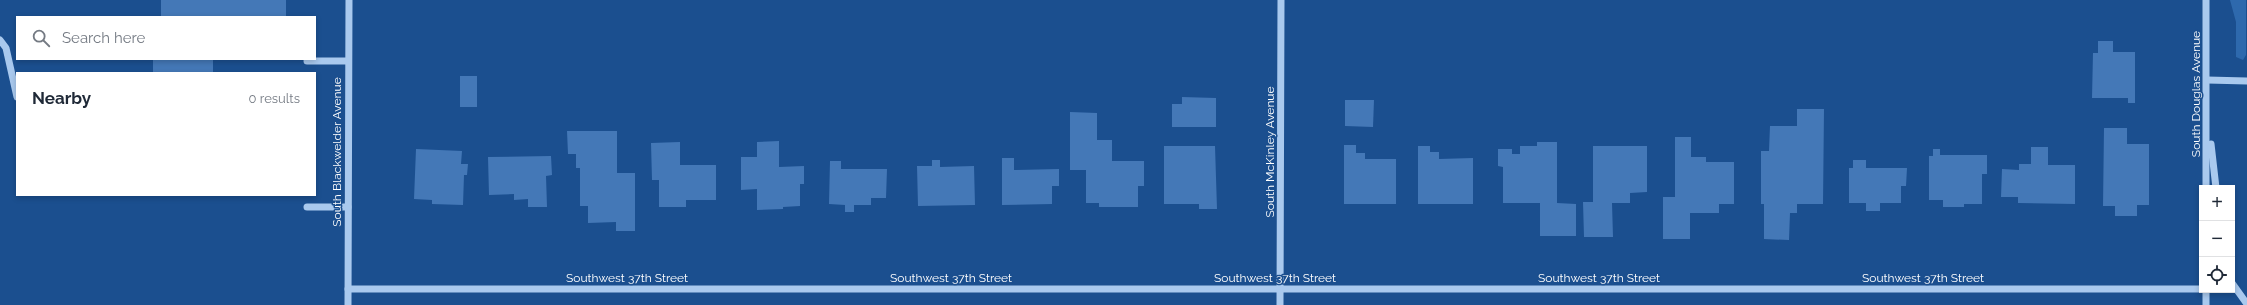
<!DOCTYPE html>
<meta charset="utf-8">
<style>
body{margin:0;font-family:Raleway,sans-serif;background:#f2f2f3;color:#1f2937}
.controls{position:absolute;right:12px;bottom:12px;display:grid;overflow:hidden;border-radius:0px;box-shadow:0 2px 6px #0003}
.controls button{width:36px;height:36px;display:grid;place-items:center;padding:0;border:0;border-bottom:1px solid #e0e1e3;background:#fff;color:#1f2937;font:20px sans-serif}
.list{margin:0;padding:0;list-style:none}
h2{display:flex;justify-content:space-between;align-items:center;height:52px;margin:0;padding:0 16px;font-size:17px}
h2 small{font-size:13px;font-weight:400;color:#747a83}
.icon{flex:none;width:22px;height:22px;fill:none;stroke:currentColor;stroke-width:2;stroke-linecap:round;stroke-linejoin:round}
.map{position:relative;flex:none;width:2247px;height:305px;overflow:hidden}
.search{position:absolute;background:#fff;box-shadow:0 2px 6px #0003;left:16px;top:16px;width:300px;height:44px;display:flex;align-items:center;gap:10px;box-sizing:border-box;padding:0 14px;border-radius:0px;color:#747a83;font-size:15px}
.panel{position:absolute;background:#fff;box-shadow:0 2px 6px #0003;left:16px;top:72px;width:300px;height:124px;border-radius:0px}
.map>svg:first-child{display:block}
.green{fill:#2e69ad}
.building{fill:#4478b7}
.lines{fill:none;stroke-linecap:round;stroke-linejoin:round}
.minor{stroke:#a9c9ee;stroke-width:7}
.labels{text-anchor:middle;stroke-width:3;stroke-linejoin:round;paint-order:stroke}
.street-label{font-size:12px;fill:#fff;stroke:#1b4f8f}
</style>
<div class="map">
<svg width="2247" height="305" viewBox="0 0 2247 305">
<rect width="100%" height="100%" fill="#1b4f8f"/>
<!-- green -->
<path class="green" d="M2230,0H2246V55L2243,60L2236,57V22Z"/>
<!-- building -->
<g class="building">
<rect x="161" y="0" width="125" height="17"/>
<path d="M2098,41H2113V52H2135V103H2128V98H2092L2093,53H2098Z"/>
<rect x="153" y="59" width="60" height="14"/>
<rect x="460" y="76" width="17" height="31"/>
<path d="M1182,97L1216,98V127H1172V104H1182Z"/>
<path d="M1345,100H1374L1373,127L1345,126Z"/>
<path d="M1797,109H1824L1823,204H1797V213H1790L1789,240L1764,239V204H1761V151H1769L1770,126H1797Z"/>
<path d="M1070,112L1097,113V140H1112V161H1144V186H1138V207H1099V203H1086V170H1070Z"/>
<path d="M2104,128H2127V144H2149V205H2137V216H2115V206H2103Z"/>
<path d="M567,131H617V173H635V231H616V222L588,223V206H580V168H576V154H568Z"/>
<path d="M1675,137H1691V157H1706V162H1734V204H1719V213H1690V239H1663V197H1675Z"/>
<path d="M779,141V167L804,166V184H800V206L783,207V209L757,210V189L741,190V157H757V142Z"/>
<path d="M680,142V165H716V200H686V207H659V180H652L651,143Z"/>
<path d="M1537,142H1557V203L1576,204V236H1540V203H1503V167L1498,166V149H1512V154H1520V146H1537Z"/>
<path d="M1344,145H1356V153H1365V159H1396V204H1344Z"/>
<path d="M1164,146H1215L1217,209H1199V204H1164Z"/>
<path d="M1418,146H1430V152H1439V159L1473,158V204H1418Z"/>
<path d="M1593,146H1647V192L1630,193V203H1612L1613,237H1584L1583,202H1593Z"/>
<path d="M2031,147H2048V165H2075V204L2018,203V197H2001L2002,169L2019,170V164H2031Z"/>
<path d="M416,149L462,151L461,164H468L467,175H464L463,205L432,204V200L414,199Z"/>
<path d="M1933,149H1940V155H1987V174H1982V204H1964V207H1943V200H1929V156H1933Z"/>
<path d="M551,156L552,175L546,176L547,207H528V199L514,200V194L489,195L488,157Z"/>
<path d="M1002,158H1014V170L1059,169V186H1052V204L1002,205Z"/>
<path d="M932,160H940V167L974,166L975,205L918,206L917,166H932Z"/>
<path d="M1853,160H1866V168H1907L1906,186H1901V203H1880V211H1866V203H1849V168H1853Z"/>
<path d="M830,161H841V169H887L886,198H871V205H854V212H845V205L829,204Z"/>
</g>
<g class="lines">
<!-- minor -->
<g class="minor">
<path d="M2206,0V188"/>
<path d="M0,40L6,48L17,97"/>
<path d="M307,61H348"/>
<path d="M2207,80L2247,81"/>
<path d="M2211,144L2216,188"/>
<path d="M307,207H348"/>
<path d="M2232,283L2247,304"/>
<path d="M348,289H2202"/>
<path d="M2206,290V305"/>
<path d="M348,305L349,0"/>
<path d="M1280,305L1281,0"/>
</g>
</g>
<g class="labels">
<!-- street labels -->
<g class="street-label">
<text transform="translate(2196 94) rotate(-90)" y="4">South Douglas Avenue</text>
<text transform="translate(337 152) rotate(-90)" y="4">South Blackwelder Avenue</text>
<text transform="translate(1270 152) rotate(-90)" y="4">South McKinley Avenue</text>
<text x="627" y="282">Southwest 37th Street</text>
<text x="951" y="282">Southwest 37th Street</text>
<text x="1275" y="282">Southwest 37th Street</text>
<text x="1599" y="282">Southwest 37th Street</text>
<text x="1923" y="282">Southwest 37th Street</text>
</g>
</g>
</svg>
<div class="controls">
<button>+</button>
<button>−</button>
<button><svg class="icon" aria-label="locate" viewBox="0 0 24 24"><circle cx="12" cy="12" r="6"/><path d="M12 2v4M12 18v4M2 12h4M18 12h4"/></svg></button>
</div>
<div class="search"><svg class="icon" aria-label="search" viewBox="0 0 24 24"><circle cx="10" cy="10" r="6"/><path d="M15 15l6 6"/></svg>Search here</div>
<section class="panel">
<h2>Nearby<small>0 results</small></h2>
<ul class="list">
</ul>
</section>
</div>
